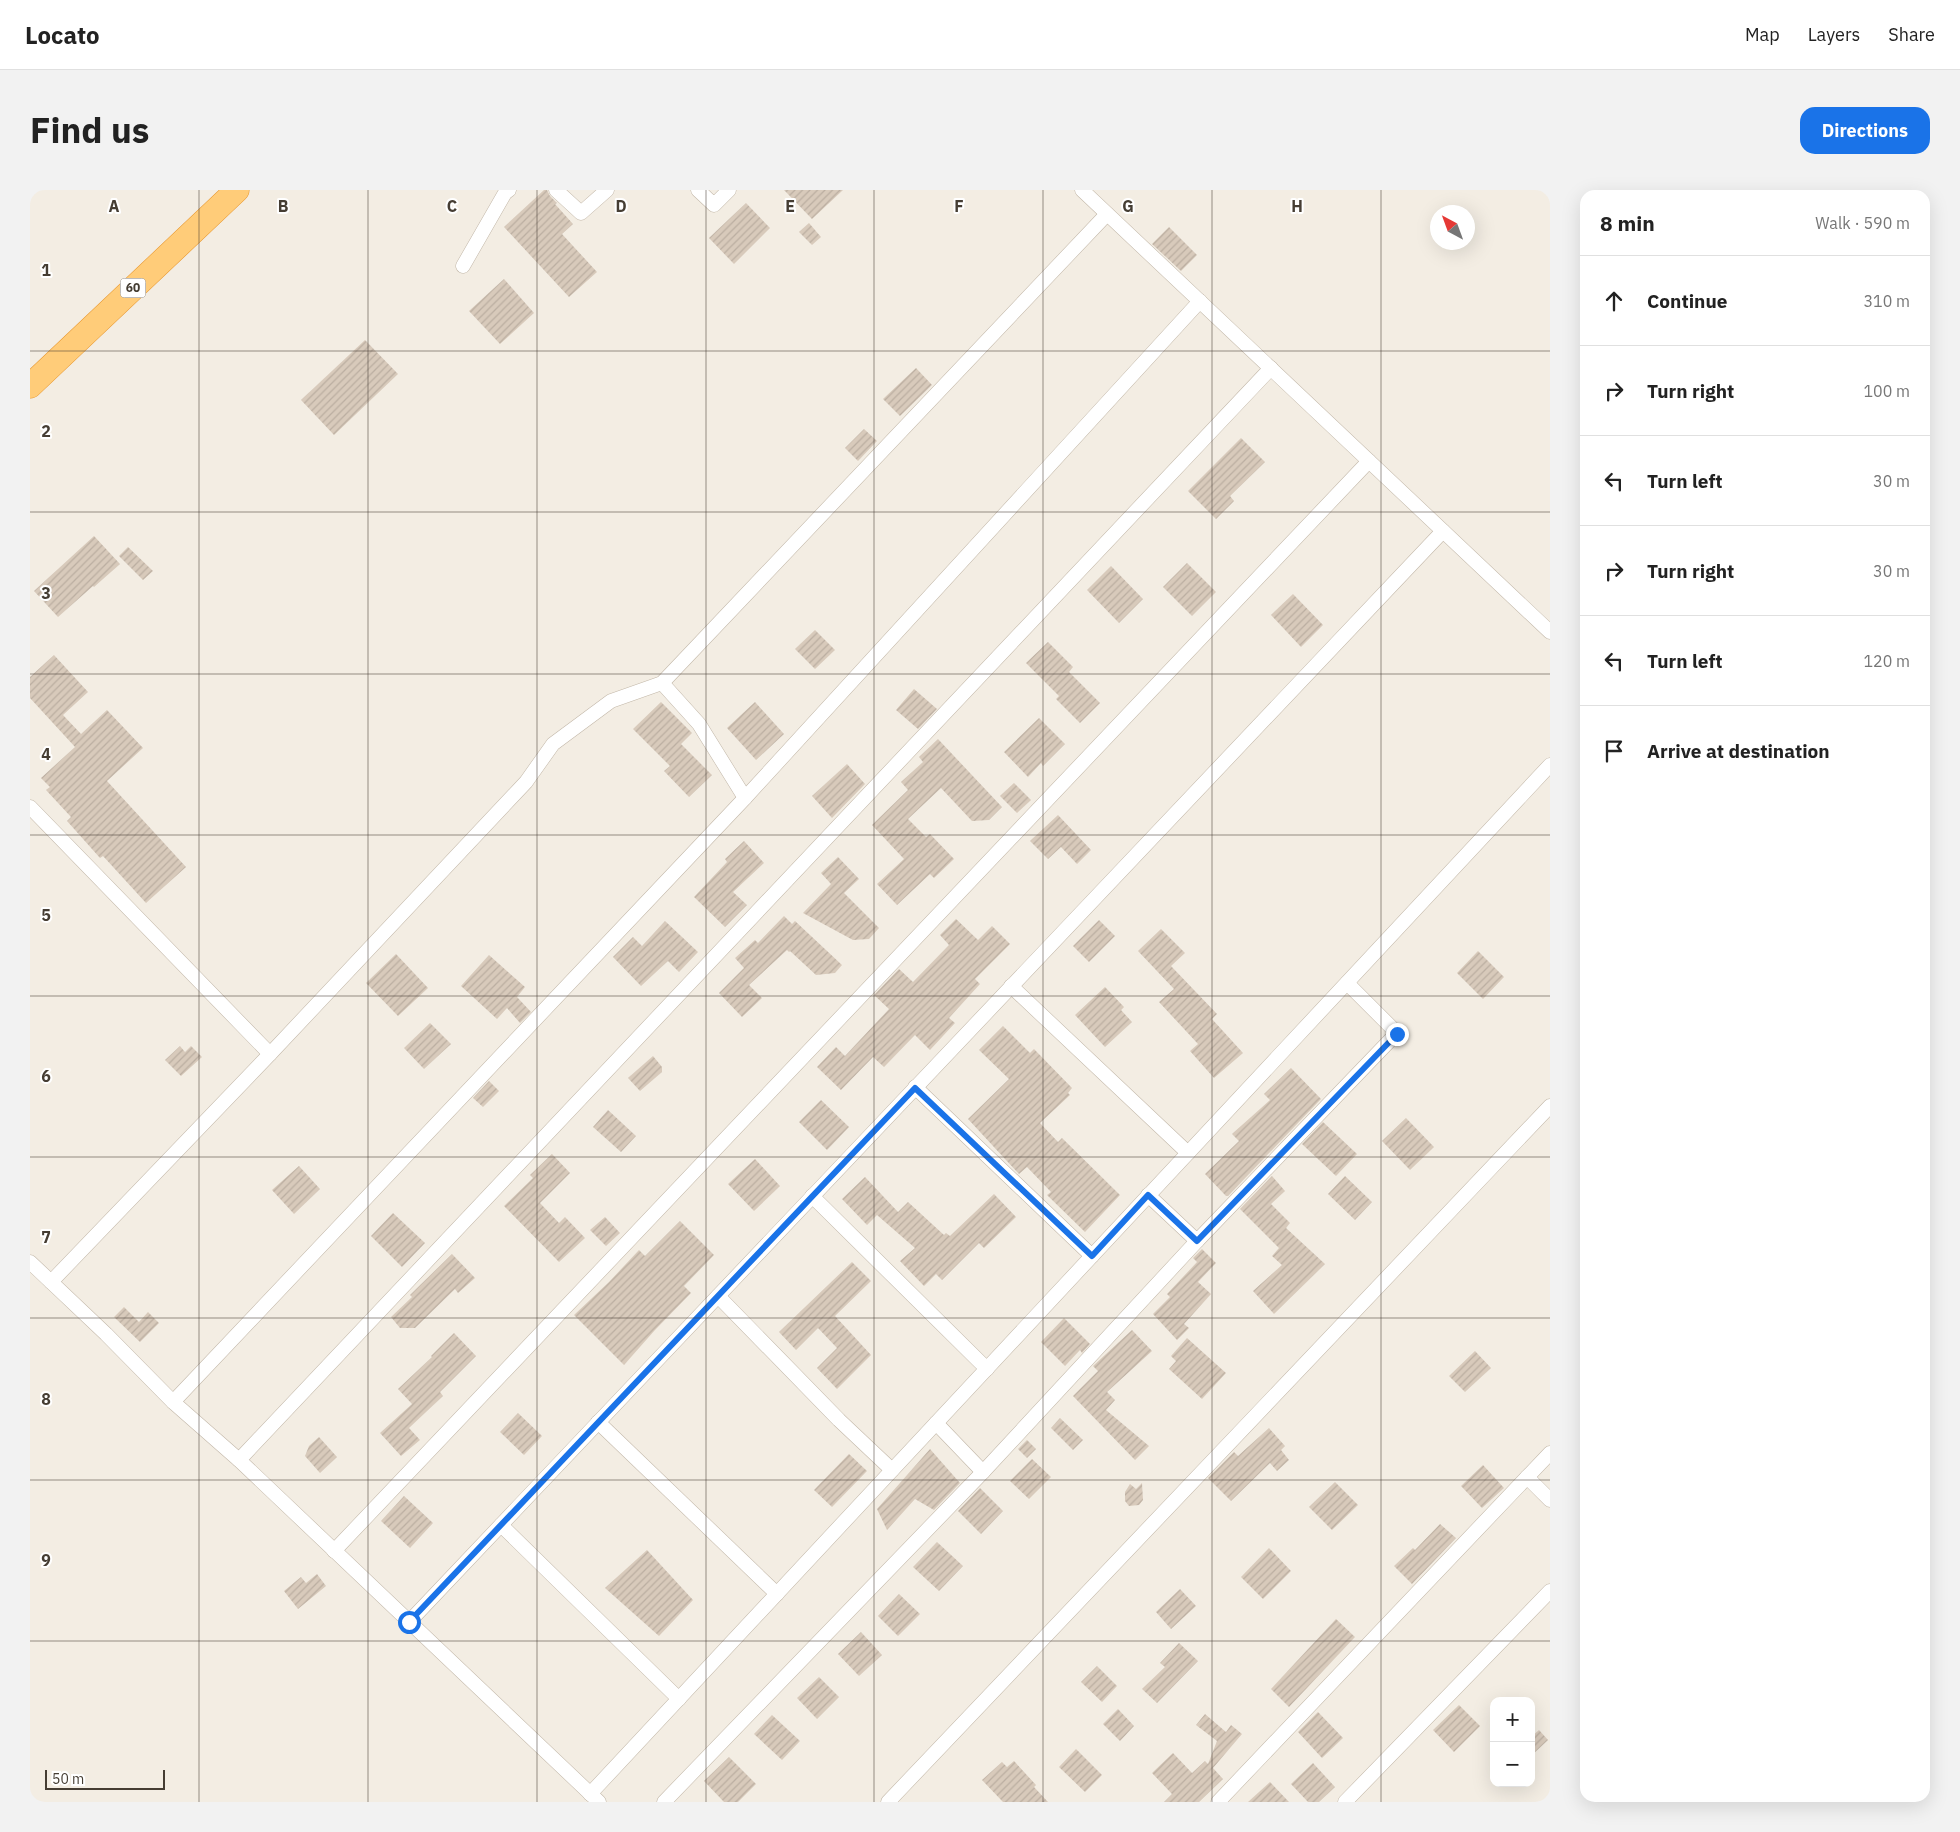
<!DOCTYPE html>
<meta charset="utf-8">
<style>
body{margin:0;font-family:"IBM Plex Sans",sans-serif;background:#f2f2f2;color:#222}
.controls{position:absolute;right:15px;bottom:15px;display:grid;overflow:hidden;border-radius:10px;box-shadow:0 5px 20px #0002}
.controls button{width:45px;height:45px;display:grid;place-items:center;padding:0;border:0;border-bottom:1px solid #e0e0e0;background:#fff;color:#222;font:25px sans-serif}
.compass{position:absolute;left:1400px;top:15px;width:45px;height:45px;border-radius:50%;background:#fff;box-shadow:0 5px 20px #0002;rotate:319deg}
.scale{position:absolute;left:15px;bottom:12px;width:120px;box-sizing:border-box;padding-left:5px;border:2px solid #453d33;border-top:0;font-size:14px;line-height:18px;white-space:nowrap;color:#453d33;-webkit-text-stroke:4px #fff;paint-order:stroke}
.stop{position:absolute;width:15px;height:15px;margin:-11px;border:4px solid #1a73e8;border-radius:50%;background:#fff}
.stop.end{background:#1a73e8;border-color:#fff;box-shadow:0 1px 5px #0008}
.list{margin:0;padding:0;list-style:none}
h2{display:flex;justify-content:space-between;align-items:center;height:65px;margin:0;padding:0 20px;font-size:21px}
h2 small{font-size:16px;font-weight:400;color:#767676}
.list li{display:grid;grid-template-columns:32px 1fr auto;gap:15px;align-items:center;box-sizing:border-box;height:90px;padding:0 20px;border-top:1px solid #e0e0e0}
.list b{display:block;font-size:19px;white-space:nowrap}
.list em{font-size:16px;font-style:normal;color:#767676}
.icon{flex:none;width:28px;height:28px;fill:none;stroke:currentColor;stroke-width:2;stroke-linecap:round;stroke-linejoin:round}
.map{position:relative;flex:none;width:1520px;height:1612px;overflow:hidden;border-radius:15px}
header{display:flex;align-items:center;gap:30px;box-sizing:border-box;height:70px;padding:0 25px;background:#fff;border-bottom:1px solid #e0e0e0}
header strong{font-size:24px}
nav{display:flex;gap:28px;margin-inline-start:auto;font-size:18px}
.intro{display:flex;align-items:center;justify-content:space-between;box-sizing:border-box;height:120px;padding:0 30px}
h1{margin:0;font-size:35px}
.button{padding:12px 22px;border-radius:15px;background:#1a73e8;color:#fff;font-size:18px;font-weight:700}
main{display:flex;gap:30px;padding:0 30px}
aside{flex:1;background:#fff;border-radius:15px;box-shadow:0 5px 20px #0002}
.map>svg:first-child{display:block}
.building{fill:url(#building-hatch)}
.lines{fill:none;stroke-linecap:round;stroke-linejoin:round}
.minor-casing{stroke:#c2b7a8;stroke-width:15}
.trunk-casing{stroke:#e6942a;stroke-width:25}
.minor{stroke:#fff;stroke-width:14}
.trunk{stroke:#ffcc79;stroke-width:24}
.route{stroke:#1a73e8;stroke-width:6}
.grid{fill:none;stroke:#453d33;stroke-width:1;stroke-opacity:0.55}
.labels{text-anchor:middle;stroke-width:4;stroke-linejoin:round;paint-order:stroke}
.shield{fill:#fff;stroke:#7d7770;stroke-width:1}
.shield-label{font-size:12px;font-weight:bold;fill:#453d33}
.grid-label{font-size:16px;text-anchor:middle;font-weight:bold;fill:#453d33;stroke:#fff;stroke-width:4;stroke-linejoin:round;paint-order:stroke}
</style>
<header>
<strong>Locato</strong>
<nav><a>Map</a><a>Layers</a><a>Share</a></nav>
</header>
<div class="intro"><h1>Find us</h1><a class="button">Directions</a></div>
<main>
<div class="map">
<svg width="1520" height="1612" viewBox="0 0 1520 1612">
<defs>
<pattern id="building-hatch" width="6" height="6" patternUnits="userSpaceOnUse" patternTransform="scale(1.25)"><rect width="6" height="6" fill="#d8cabb"/><path d="M-1 1l2-2M0 6l6-6M5 7l2-2" fill="none" stroke="#bbaea1"/></pattern>
</defs>
<rect width="100%" height="100%" fill="#f3ede3"/>
<!-- building -->
<g class="building">
<path d="M514,0H517L520,6L527,13L525,14L543,34L532,44L567,82L539,107L474,37Z"/>
<path d="M754,0H813L782,29Z"/>
<path d="M716,13L740,38L704,74L679,48Z"/>
<path d="M779,33L791,47L782,55L769,42Z"/>
<path d="M1139,37L1167,65L1151,81L1122,54Z"/>
<path d="M474,89L504,123L470,154L439,121Z"/>
<path d="M335,150L368,184L304,245L271,210Z"/>
<path d="M886,178L902,195L870,226L853,209Z"/>
<path d="M834,239L847,251L828,271L815,258Z"/>
<path d="M1211,248L1235,272L1200,306L1204,311L1186,329L1158,301Z"/>
<path d="M64,346L90,374L64,397L63,396L28,427L4,401Z"/>
<path d="M98,357L123,381L113,390L89,366Z"/>
<path d="M1157,373L1186,402L1162,426L1133,397Z"/>
<path d="M1081,376L1113,409L1089,433L1057,400Z"/>
<path d="M1263,404L1293,435L1271,457L1241,425Z"/>
<path d="M785,440L805,460L785,479L765,459Z"/>
<path d="M1018,452L1043,477L1039,482L1070,513L1050,533L1026,509L1029,506L996,473Z"/>
<path d="M24,465L58,502L33,525L51,544L77,520L113,558L77,591L156,677L116,713L73,666L70,668L37,631L41,627L16,600L20,597L11,588L45,557L0,508V487Z"/>
<path d="M884,499L907,519L888,539L866,520Z"/>
<path d="M631,512L662,543L651,554L682,585L659,607L634,581L640,576L603,539Z"/>
<path d="M725,512L754,544L726,570L697,538Z"/>
<path d="M1009,528L1035,554L1013,576L1011,573L998,587L974,562Z"/>
<path d="M908,549L972,617L959,630L942,631L911,598L878,629L896,647L900,644L924,669L904,688L900,684L867,715L847,694L874,669L842,635L878,600L871,592L893,572L889,567Z"/>
<path d="M817,574L835,594L802,628L782,606Z"/>
<path d="M984,593L1001,610L987,623L970,606Z"/>
<path d="M1028,625L1061,660L1047,674L1031,657L1018,669L1000,651Z"/>
<path d="M714,651L734,673L703,702L717,715L695,737L664,707L697,672L695,669Z"/>
<path d="M808,667L829,689L814,703L849,738L839,749L823,750L773,723L801,694L791,683Z"/>
<path d="M754,726L762,734L765,731L812,775L805,783L786,785L760,761L759,762L757,760L719,795L732,808L712,827L689,803L714,778L705,768L725,750L728,753Z"/>
<path d="M926,729L948,750L962,736L980,754L945,789L950,794L919,828L925,833L900,860L885,845L854,877L843,867L811,900L787,877L806,857L815,866L859,819L844,805L869,779L883,792L919,755L910,745Z"/>
<path d="M1069,730L1085,746L1059,772L1043,756Z"/>
<path d="M635,731L668,762L649,782L638,771L611,796L583,767L603,747L612,756Z"/>
<path d="M1131,739L1155,763L1141,776L1187,824L1182,829L1213,863L1184,888L1160,861L1168,854L1129,812L1144,799L1108,761Z"/>
<path d="M1448,761L1474,787L1453,809L1427,783Z"/>
<path d="M366,764L398,798L368,826L336,793Z"/>
<path d="M459,765L495,797L487,807L501,822L490,833L477,818L467,829L431,796Z"/>
<path d="M1075,797L1094,817L1091,820L1102,832L1075,857L1045,825Z"/>
<path d="M400,833L421,854L394,879L374,858Z"/>
<path d="M973,836L1000,863L1004,859L1042,898L1038,903L1040,905L1010,933L1028,952L1032,948L1090,1005L1055,1042L1017,1005L1021,1002L997,977L989,984L938,929L979,889L949,860Z"/>
<path d="M150,856L155,862L161,856L172,867L151,886L135,870Z"/>
<path d="M623,866L632,877V882L610,901L598,888Z"/>
<path d="M1261,878L1291,909L1198,1006H1196L1175,984L1209,951L1202,944L1240,910L1234,904Z"/>
<path d="M459,891L469,901L453,917L443,908Z"/>
<path d="M791,910L819,937L797,960L769,932Z"/>
<path d="M578,920L606,946L591,962L563,937Z"/>
<path d="M1376,928L1404,957L1380,980L1352,951Z"/>
<path d="M1293,932L1327,964L1306,986L1272,954Z"/>
<path d="M522,964L540,983L510,1013L529,1033L535,1027L555,1048L529,1072L474,1016L503,988L500,985Z"/>
<path d="M725,969L750,996L724,1021L698,994Z"/>
<path d="M269,976L290,999L264,1024L242,1000Z"/>
<path d="M1242,986L1255,1001L1241,1014L1260,1033L1256,1038L1295,1074L1244,1124L1223,1101L1252,1075L1242,1066L1249,1058L1210,1019Z"/>
<path d="M1315,986L1342,1012L1325,1030L1298,1004Z"/>
<path d="M835,987L868,1022L878,1012L914,1045L916,1043L920,1046L964,1004L986,1027L954,1058L949,1053L912,1090L906,1084L894,1096L870,1071L885,1058L847,1025L837,1035L812,1009Z"/>
<path d="M363,1023L395,1053L372,1077L341,1046Z"/>
<path d="M575,1027L590,1043L576,1056L560,1040Z"/>
<path d="M650,1031L684,1065L654,1096L661,1103L625,1140L594,1175L544,1125L579,1092L609,1060L615,1066Z"/>
<path d="M1172,1059L1186,1073L1168,1092L1181,1104L1154,1134L1159,1138L1147,1150L1123,1124L1140,1107L1137,1104L1167,1072L1163,1068Z"/>
<path d="M422,1064L445,1088L428,1103L425,1099L385,1138H370L361,1127L382,1107L380,1105Z"/>
<path d="M822,1072L841,1091L805,1126L841,1165L807,1199L787,1178L807,1158L788,1138L766,1160L749,1142Z"/>
<path d="M94,1117L109,1132L118,1122L129,1133L110,1152L84,1127Z"/>
<path d="M1034,1128L1060,1154L1052,1163L1050,1160L1035,1176L1011,1152Z"/>
<path d="M1102,1140L1122,1161L1077,1202L1085,1210L1076,1220L1119,1256L1105,1270L1043,1206L1068,1181L1063,1176Z"/>
<path d="M424,1143L446,1166L410,1202L413,1206L379,1238L390,1250L371,1266L350,1243L382,1214L368,1199L402,1167L401,1166Z"/>
<path d="M1157,1148L1196,1183L1172,1209L1139,1179L1146,1171L1141,1166Z"/>
<path d="M1445,1161L1461,1178L1435,1202L1419,1186Z"/>
<path d="M488,1223L512,1246L494,1265L470,1242Z"/>
<path d="M1030,1228L1053,1250L1043,1260L1021,1238Z"/>
<path d="M1239,1238L1255,1256L1251,1260L1259,1270L1247,1281L1240,1273L1201,1311L1178,1288L1204,1262L1208,1266Z"/>
<path d="M289,1247L307,1267L290,1283L275,1266L279,1256Z"/>
<path d="M997,1250L1006,1259L997,1268L988,1259Z"/>
<path d="M900,1259L930,1293L904,1320L885,1309L857,1340L847,1319Z"/>
<path d="M819,1264L837,1281L802,1317L784,1300Z"/>
<path d="M1002,1269L1021,1287L999,1309L980,1291Z"/>
<path d="M1453,1275L1474,1298L1452,1318L1431,1296Z"/>
<path d="M1305,1292L1328,1315L1302,1340L1279,1317Z"/>
<path d="M1112,1293L1113,1310L1109,1315L1099,1316L1095,1311V1302L1100,1294L1106,1299Z"/>
<path d="M950,1298L973,1321L951,1344L928,1321Z"/>
<path d="M374,1306L403,1333L380,1358L351,1331Z"/>
<path d="M1410,1334L1426,1348L1382,1394L1364,1376L1383,1358L1385,1360Z"/>
<path d="M907,1352L933,1376L909,1401L883,1377Z"/>
<path d="M1239,1358L1261,1381L1233,1409L1211,1387Z"/>
<path d="M617,1360L663,1410L629,1446L575,1398Z"/>
<path d="M287,1384L296,1396L268,1419L254,1401L271,1387L276,1393Z"/>
<path d="M1150,1399L1166,1416L1141,1439L1126,1422Z"/>
<path d="M869,1404L890,1424L868,1446L848,1426Z"/>
<path d="M1306,1429L1325,1447L1259,1517L1241,1499Z"/>
<path d="M831,1442L852,1465L829,1486L808,1464Z"/>
<path d="M1149,1453L1168,1471L1127,1513L1112,1499L1135,1477L1130,1473Z"/>
<path d="M1067,1476L1087,1496L1072,1512L1051,1492Z"/>
<path d="M789,1487L809,1507L787,1529L767,1508Z"/>
<path d="M1429,1515L1450,1536L1424,1562L1403,1540Z"/>
<path d="M1088,1519L1104,1536L1090,1551L1073,1534Z"/>
<path d="M1288,1522L1313,1548L1292,1568L1268,1542Z"/>
<path d="M1175,1524L1196,1542L1201,1535L1212,1544L1183,1578L1193,1589L1169,1612H1134L1142,1604L1122,1583L1143,1563L1162,1583L1175,1571L1178,1574L1187,1551L1166,1535Z"/>
<path d="M742,1525L770,1551L752,1570L724,1544Z"/>
<path d="M1509,1540L1518,1550L1501,1566V1547Z"/>
<path d="M1046,1559L1072,1585L1055,1602L1029,1577Z"/>
<path d="M699,1567L726,1594L708,1612H694L674,1591Z"/>
<path d="M984,1571L1006,1595L1004,1597L1018,1612H973L952,1590L972,1572L977,1577Z"/>
<path d="M1283,1573L1305,1597L1289,1612H1278L1261,1594Z"/>
<path d="M1240,1592L1259,1612H1218Z"/>
</g>
<g class="lines">
<defs>
<g id="minor">
<path d="M526,0L551,23L577,0"/>
<path d="M668,0L684,15L699,0"/>
<path d="M1052,0L1520,442"/>
<path d="M433,76L475,3L479,0"/>
<path d="M632,493L669,534L715,608"/>
<path d="M0,617L240,864"/>
<path d="M981,796L1158,963"/>
<path d="M885,897L1062,1066"/>
<path d="M1118,1005L1167,1051L1367,843L1317,793"/>
<path d="M782,1006L957,1179"/>
<path d="M0,1072L76,1144L143,1212L209,1270L569,1612"/>
<path d="M21,1092L240,864L496,592L523,554L581,511L632,493L1077,24"/>
<path d="M688,1106L809,1230L862,1280"/>
<path d="M143,1212L715,608L1170,111"/>
<path d="M568,1232L747,1404"/>
<path d="M906,1233L953,1282"/>
<path d="M209,1270L1241,178"/>
<path d="M1497,1287L1520,1310"/>
<path d="M471,1335L649,1509"/>
<path d="M304,1361L1339,271"/>
<path d="M379,1432L1413,341"/>
<path d="M560,1604L1520,575"/>
<path d="M634,1612L953,1282L1167,1051"/>
<path d="M858,1612L1520,916"/>
<path d="M1188,1612L1520,1263"/>
<path d="M1315,1612L1520,1401"/>
</g>
<path id="trunk" d="M0,196L207,0"/>
</defs>
<!-- minor casing -->
<use href="#minor" class="minor-casing"/>
<!-- trunk casing -->
<use href="#trunk" class="trunk-casing"/>
<!-- minor -->
<use href="#minor" class="minor"/>
<!-- trunk -->
<use href="#trunk" class="trunk"/>
</g>
<g class="lines">
<!-- route -->
<path class="route" d="M379,1432L885,898L1062,1066L1118,1005L1167,1051L1367,844"/>
</g>
<!-- grid -->
<path class="grid" d="M169,0V1612M338,0V1612M507,0V1612M676,0V1612M844,0V1612M1013,0V1612M1182,0V1612M1351,0V1612M0,161H1520M0,322H1520M0,484H1520M0,645H1520M0,806H1520M0,967H1520M0,1128H1520M0,1290H1520M0,1451H1520"/>
<g class="labels">
<!-- shield labels -->
<rect class="shield" x="90.5" y="88.5" width="25" height="19" rx="4"/>
<g class="shield-label">
<text x="103" y="102">60</text>
</g>
</g>
<g class="grid-label">
<text x="84" y="22">A</text>
<text x="253" y="22">B</text>
<text x="422" y="22">C</text>
<text x="591" y="22">D</text>
<text x="760" y="22">E</text>
<text x="929" y="22">F</text>
<text x="1098" y="22">G</text>
<text x="1267" y="22">H</text>
<text x="16" y="86">1</text>
<text x="16" y="247">2</text>
<text x="16" y="409">3</text>
<text x="16" y="570">4</text>
<text x="16" y="731">5</text>
<text x="16" y="892">6</text>
<text x="16" y="1053">7</text>
<text x="16" y="1215">8</text>
<text x="16" y="1376">9</text>
</g>
</svg>
<div class="controls">
<button>+</button>
<button>−</button>
</div>
<svg class="compass" viewBox="-18 -18 36 36"><path d="M0-13l5 13h-10z" fill="#e53935"/><path d="M0 13l5-13h-10z" fill="#767676"/></svg>
<div class="scale">50 m</div>
<div class="stop" style="left:379px;top:1432px"></div>
<div class="stop end" style="left:1367px;top:844px"></div>
</div>
<aside>
<h2>8 min<small>Walk · 590 m</small></h2>
<ul class="list">
<li><svg class="icon" aria-label="ahead" viewBox="0 0 24 24"><path d="M12 20V5M6 11l6-6 6 6"/></svg><div><b>Continue</b></div><em>310 m</em></li>
<li><svg class="icon" aria-label="right" viewBox="0 0 24 24"><path d="M7 20v-9h11M14 6l5 5-5 5"/></svg><div><b>Turn right</b></div><em>100 m</em></li>
<li><svg class="icon" aria-label="left" viewBox="0 0 24 24"><path d="M17 20v-9H6M10 6l-5 5 5 5"/></svg><div><b>Turn left</b></div><em>30 m</em></li>
<li><svg class="icon" aria-label="right" viewBox="0 0 24 24"><path d="M7 20v-9h11M14 6l5 5-5 5"/></svg><div><b>Turn right</b></div><em>30 m</em></li>
<li><svg class="icon" aria-label="left" viewBox="0 0 24 24"><path d="M17 20v-9H6M10 6l-5 5 5 5"/></svg><div><b>Turn left</b></div><em>120 m</em></li>
<li><svg class="icon" aria-label="arrive" viewBox="0 0 24 24"><path d="M6 21V4h12l-3 4 3 4H6"/></svg><div><b>Arrive at destination</b></div></li>
</ul>
</aside>
</main>
